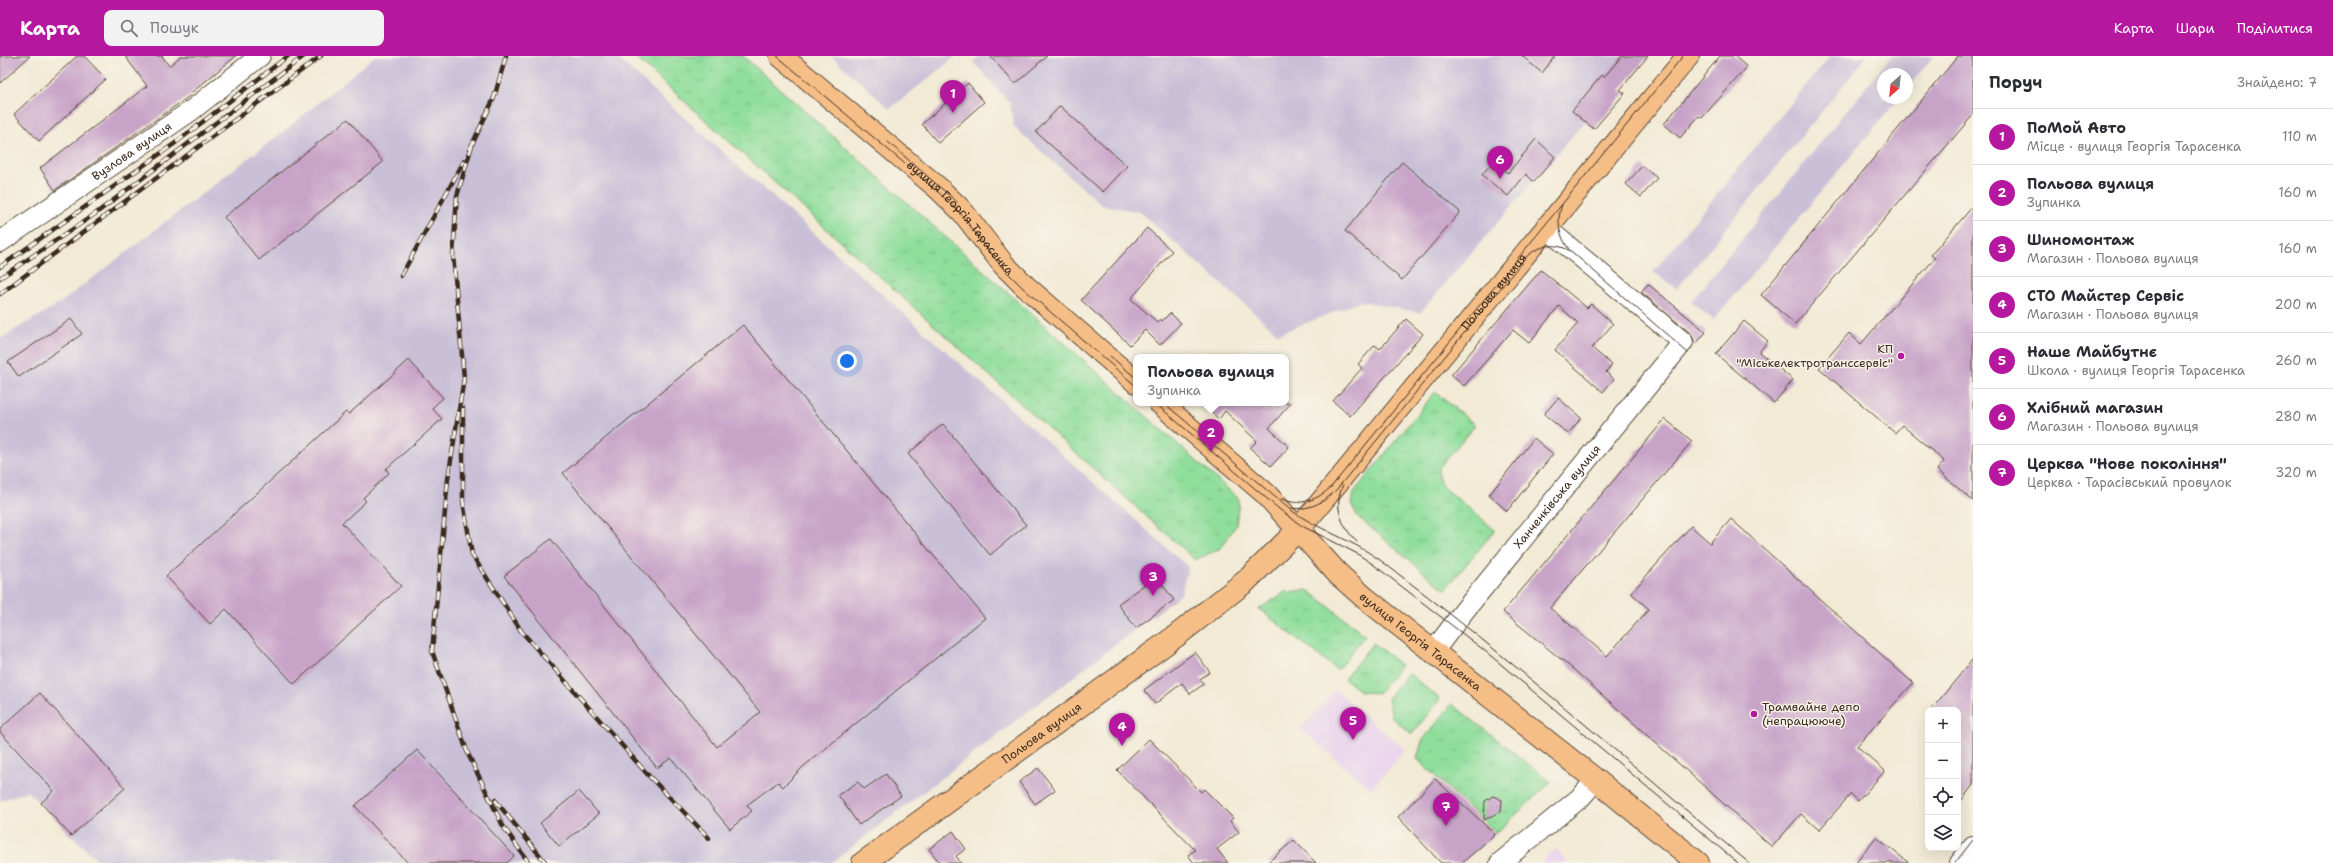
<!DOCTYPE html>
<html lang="uk">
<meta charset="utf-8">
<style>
body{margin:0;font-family:"Shantell Sans",sans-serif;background:#f2f2f3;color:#2b2b33}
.controls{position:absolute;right:12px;bottom:12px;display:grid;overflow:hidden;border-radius:8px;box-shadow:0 4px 16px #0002}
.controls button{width:36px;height:36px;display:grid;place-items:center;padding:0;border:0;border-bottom:1px solid #e1e1e2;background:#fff;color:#2b2b33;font:20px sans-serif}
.compass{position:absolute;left:1877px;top:12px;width:36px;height:36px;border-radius:50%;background:#fff;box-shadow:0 4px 16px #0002;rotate:207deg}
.you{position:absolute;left:847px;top:305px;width:14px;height:14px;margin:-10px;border:3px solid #fff;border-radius:50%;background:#1a73e8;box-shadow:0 0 0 6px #1a73e833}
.badge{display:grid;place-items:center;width:26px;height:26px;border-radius:50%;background:#b5179e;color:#fff;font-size:13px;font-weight:700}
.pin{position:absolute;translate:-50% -33px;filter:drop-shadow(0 1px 2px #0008)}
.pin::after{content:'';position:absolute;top:21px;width:14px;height:12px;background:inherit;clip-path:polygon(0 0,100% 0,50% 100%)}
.popup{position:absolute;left:1133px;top:298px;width:156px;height:52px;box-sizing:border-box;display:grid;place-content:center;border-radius:8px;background:#fff;filter:drop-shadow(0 1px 3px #0005);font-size:13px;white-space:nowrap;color:#7c7c81}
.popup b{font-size:15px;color:#2b2b33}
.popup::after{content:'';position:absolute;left:50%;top:100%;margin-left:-8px;border:8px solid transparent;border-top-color:#fff}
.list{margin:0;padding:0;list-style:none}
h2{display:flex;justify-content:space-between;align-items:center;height:52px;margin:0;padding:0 16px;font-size:17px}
h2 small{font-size:13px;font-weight:400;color:#7c7c81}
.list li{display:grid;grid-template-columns:26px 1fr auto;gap:12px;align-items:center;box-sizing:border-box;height:56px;padding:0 16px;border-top:1px solid #e1e1e2}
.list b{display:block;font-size:15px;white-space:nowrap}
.list p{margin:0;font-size:13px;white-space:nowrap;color:#7c7c81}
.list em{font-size:13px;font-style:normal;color:#7c7c81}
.icon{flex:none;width:22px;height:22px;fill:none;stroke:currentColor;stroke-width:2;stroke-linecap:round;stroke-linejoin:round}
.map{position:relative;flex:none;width:1973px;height:807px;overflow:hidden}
header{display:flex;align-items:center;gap:24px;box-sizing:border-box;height:56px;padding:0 20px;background:#b5179e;color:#fff}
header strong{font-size:19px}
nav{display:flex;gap:22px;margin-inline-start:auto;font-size:14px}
.search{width:280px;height:36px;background:#f2f2f3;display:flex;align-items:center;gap:10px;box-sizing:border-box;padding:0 14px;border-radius:8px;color:#7c7c81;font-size:15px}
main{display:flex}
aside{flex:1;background:#fff}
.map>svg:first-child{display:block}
.built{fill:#e9d1ed}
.industrial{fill:#c9bfd7}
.grass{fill:url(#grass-tufts);stroke:#66845d}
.building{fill:#c8a3c8}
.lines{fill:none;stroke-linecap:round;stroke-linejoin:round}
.minor-casing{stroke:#564739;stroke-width:22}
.major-casing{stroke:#564739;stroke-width:24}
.minor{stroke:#fff;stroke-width:20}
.major{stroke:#f6be87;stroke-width:22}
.tram{stroke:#3b2a1e;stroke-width:1}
.rail-casing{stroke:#3b2a1e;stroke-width:4.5}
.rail{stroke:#f7f3e8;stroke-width:3;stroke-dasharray:9;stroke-linecap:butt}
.poi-dot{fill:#b5179e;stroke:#f7f3e8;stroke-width:1.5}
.labels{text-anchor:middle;stroke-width:3;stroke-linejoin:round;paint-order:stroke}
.street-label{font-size:12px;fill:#3b2a1e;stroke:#f7f3e8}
.poi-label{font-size:12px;fill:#3b2a1e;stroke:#f7f3e8;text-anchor:end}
</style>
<header>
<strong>Карта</strong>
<div class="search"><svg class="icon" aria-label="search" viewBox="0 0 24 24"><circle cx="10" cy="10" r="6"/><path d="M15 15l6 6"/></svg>Пошук</div>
<nav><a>Карта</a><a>Шари</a><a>Поділитися</a></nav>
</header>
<main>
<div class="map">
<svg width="1973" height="807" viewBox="0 0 1973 807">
<defs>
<pattern id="grass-tufts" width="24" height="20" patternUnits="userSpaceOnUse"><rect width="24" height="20" fill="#90de9c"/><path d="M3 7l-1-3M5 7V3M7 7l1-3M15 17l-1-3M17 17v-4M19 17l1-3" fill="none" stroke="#7dbf86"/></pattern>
</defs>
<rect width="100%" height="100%" fill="#f7f3e8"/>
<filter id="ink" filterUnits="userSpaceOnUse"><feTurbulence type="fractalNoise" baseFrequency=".025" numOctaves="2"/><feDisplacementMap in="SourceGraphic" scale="8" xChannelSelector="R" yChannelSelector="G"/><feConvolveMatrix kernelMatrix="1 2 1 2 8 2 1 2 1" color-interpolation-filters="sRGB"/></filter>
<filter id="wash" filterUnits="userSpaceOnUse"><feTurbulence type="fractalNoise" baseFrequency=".012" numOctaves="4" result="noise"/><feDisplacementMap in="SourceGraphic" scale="16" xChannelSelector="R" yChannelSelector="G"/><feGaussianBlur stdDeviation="0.9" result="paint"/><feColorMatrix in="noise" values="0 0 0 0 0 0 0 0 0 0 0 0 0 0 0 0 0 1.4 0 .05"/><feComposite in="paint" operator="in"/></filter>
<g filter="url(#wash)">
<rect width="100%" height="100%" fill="#f2ead5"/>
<!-- built -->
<g class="built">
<path d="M1335,634L1405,694L1371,733L1301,673Z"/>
<path d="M1556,794L1568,807H1541Z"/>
</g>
<!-- industrial -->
<g class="industrial">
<path d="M375,0H615L1188,511L1181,538L831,807H100L27,735L0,745V283L60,247L293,68Z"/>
<path d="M831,0H956L890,53Z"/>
<path d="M980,0H1641L1420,257L1362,245L1278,278L1140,156L1102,149L1014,71L1010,47L973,6Z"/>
<path d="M1830,0H1867L1677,233L1653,216Z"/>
<path d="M1891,0H1934L1907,32V18H1883V42H1899L1714,264L1691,246Z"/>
</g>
<!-- grass -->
<g class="grass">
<path d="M634,0H743L1239,443L1236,469L1221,492L1195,504Z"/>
<path d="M1435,336L1475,369L1438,413L1440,428L1495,474L1445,534L1357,460L1352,449L1354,436Z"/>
<path d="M1308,534L1365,579L1337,614L1259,553L1285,536Z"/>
<path d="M1373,587L1401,609L1379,637L1361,636L1344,623Z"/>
<path d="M1408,617L1440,643L1412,678L1392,662L1388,642Z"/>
<path d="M1452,648L1551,726L1496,777L1417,703L1422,685Z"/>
</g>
<g id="blocks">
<!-- building -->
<g class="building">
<path d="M0,0H30L0,27Z"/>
<path d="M77,0H84L106,23L39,85L14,58Z"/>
<path d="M125,0H162L169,10L181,0H236L190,38L191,39L55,134L40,112L147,30Z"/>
<path d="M990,0H1047L1015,28Z"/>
<path d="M1522,0H1555L1542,17Z"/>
<path d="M1622,0H1648L1620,34L1625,37L1594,73L1572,55L1602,19L1604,21Z"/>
<path d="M1720,0H1734L1747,11L1702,62L1699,60L1680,82L1664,68Z"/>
<path d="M1958,0H1973V59L1795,268L1761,239Z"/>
<path d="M968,27L984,46L938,87L922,68Z"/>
<path d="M1060,50L1127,110L1103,136L1036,76Z"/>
<path d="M348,63L383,106L259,204L224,161Z"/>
<path d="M1536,83L1555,101L1534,126L1526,118L1508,140L1482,119L1493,105L1508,117Z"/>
<path d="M1402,106L1460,156L1402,224L1345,175Z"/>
<path d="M1642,110L1657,122L1641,141L1626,128Z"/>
<path d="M1973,150V445L1937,414L1944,405L1902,369L1895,377L1819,312L1849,277L1861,288L1935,202L1931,199Z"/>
<path d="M1147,172L1172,195L1131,243L1157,266L1160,263L1162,265L1170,257L1181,267L1160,289L1145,274L1130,289L1081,244Z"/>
<path d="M1541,214L1587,252L1591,248L1613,268L1592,292L1612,309L1606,316L1614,323L1603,336L1555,294L1578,267L1559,250L1529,287L1513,274L1464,330L1451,319Z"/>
<path d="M1648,228L1706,276L1696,288L1690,277L1641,236Z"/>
<path d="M71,263L82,278L19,321L8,306Z"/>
<path d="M1406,263L1423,278L1350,360L1333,345L1362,312L1358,308L1375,289L1380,293Z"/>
<path d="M1744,265L1768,285L1759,296L1793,324L1774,347L1716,298Z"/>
<path d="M743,269L985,562L804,710L783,731L778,726L747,749L752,755L730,773L671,702L657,712L504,520L551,483L717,691L760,656L563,417Z"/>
<path d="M409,304L443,342L432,352L442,363L386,413L389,417L363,442L366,445L342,467L401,530L294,628L226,553L210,568L166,520L346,356L349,358Z"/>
<path d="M1558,342L1581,362L1568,378L1544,358Z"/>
<path d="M1200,347H1291L1269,372L1289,391L1271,410L1250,392L1257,385L1225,355L1219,363Z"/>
<path d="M1665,363L1692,385L1550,552L1607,600L1649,553L1631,537L1691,470L1710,487L1731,463L1913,627L1857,690L1885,715L1858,745L1851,738L1819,774L1801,758L1772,791L1573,613L1503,556Z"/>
<path d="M943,368L1026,469L990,499L908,398Z"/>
<path d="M1534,382L1553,398L1507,455L1489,439Z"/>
<path d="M1156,520L1174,544L1136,572L1118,548Z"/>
<path d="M1195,596L1210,616L1200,623L1204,628L1190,638L1182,627L1155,648L1144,634Z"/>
<path d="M1973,603V729L1958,749V654H1931Z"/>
<path d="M40,637L125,732L71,780L41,747L54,735L0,676V673Z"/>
<path d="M1149,683L1201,736L1204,733L1233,762L1230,765L1239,776L1217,793L1228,807H1194L1188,799L1195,794L1117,714Z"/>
<path d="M417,694L514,800L507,807H408L355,750Z"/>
<path d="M1038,712L1055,734L1035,748L1019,726Z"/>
<path d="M886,718L901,740L859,769L838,739L858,726L864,733Z"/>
<path d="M1435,723L1495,778L1462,807H1441L1398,761Z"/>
<path d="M579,735L599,758L559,790L540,767Z"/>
<path d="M1493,740L1502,744L1501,755L1484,764L1485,745Z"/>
<path d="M953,775L966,793L956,800L961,807H940L929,793Z"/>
<path d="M1876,781L1909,807H1856Z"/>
<path d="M1294,784L1316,807H1267Z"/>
</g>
</g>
</g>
<g filter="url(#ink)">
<use href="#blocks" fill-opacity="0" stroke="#564739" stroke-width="1"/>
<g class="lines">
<defs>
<g id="minor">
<path id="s1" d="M0,186L192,54L260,0"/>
<path id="s2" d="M1433,596L1464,555L1683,286L1546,172"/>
<path d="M1500,807L1581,741L1596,724"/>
<path d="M1960,807L1973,791"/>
</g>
<g id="major">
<path id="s3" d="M781,0L938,132L962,155L1003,208L1026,231L1136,326"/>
<path id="s4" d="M1160,347L1266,438L1338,518L1365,542L1596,724L1698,807"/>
<path id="s5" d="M863,807L1176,580L1246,525L1299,473L1688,0"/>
</g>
</defs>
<!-- minor casing -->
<use href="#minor" class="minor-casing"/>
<!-- major casing -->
<use href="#major" class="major-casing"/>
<!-- minor -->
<use href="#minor" class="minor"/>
<!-- major -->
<use href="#major" class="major"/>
<!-- tram -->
<g class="tram">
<path d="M777,0L936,134L960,157L1001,210L1024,233L1136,330"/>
<path d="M888,86L957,146"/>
<path d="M1562,149C1556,164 1559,180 1569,193"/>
<path d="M1110,300L1136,322"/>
<path d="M1155,347L1279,453L1302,470L1356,497L1374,509L1485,595L1738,807"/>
<path d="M1164,347L1288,452C1316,473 1351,483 1380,504C1507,599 1627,705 1749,807"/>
<path d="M1343,429C1333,450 1341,470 1357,486"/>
<path d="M1281,443C1300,451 1318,444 1332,430L1683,0"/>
<path d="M1289,452C1308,455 1324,447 1337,433L1526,201C1541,188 1556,186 1572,196L1688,297"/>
<path d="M1955,807L1973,784"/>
</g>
<defs>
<g id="rail">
<path d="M472,89L457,140L453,199L464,322L448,423L432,595L468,698L503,770L529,807"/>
<path d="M470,93L494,42L506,0"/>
<path d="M0,211L174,88L288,0"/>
<path d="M401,220L464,105"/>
<path d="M0,222L95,158L304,0"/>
<path d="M0,238L321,0"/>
<path d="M463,352V445L472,499L522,576L649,720L709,782"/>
<path d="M495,744L546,807"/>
</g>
</defs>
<!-- rail casing -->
<use href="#rail" class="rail-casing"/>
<!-- rail -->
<use href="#rail" class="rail"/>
</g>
</g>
<!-- markers -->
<g class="poi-dot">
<circle cx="1901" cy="300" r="4"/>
<circle cx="1754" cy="658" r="4"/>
</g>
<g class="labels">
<!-- street labels -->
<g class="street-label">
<text dy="4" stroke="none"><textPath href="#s1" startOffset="160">Вузлова вулиця</textPath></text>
<text dy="4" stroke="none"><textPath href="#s3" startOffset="242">вулиця Георгія Тарасенка</textPath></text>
<text dy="4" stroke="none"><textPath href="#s5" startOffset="857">Польова вулиця</textPath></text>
<text dy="4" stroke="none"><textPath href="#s2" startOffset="199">Ханченківська вулиця</textPath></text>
<text dy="4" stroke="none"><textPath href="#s4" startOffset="354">вулиця Георгія Тарасенка</textPath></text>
<text dy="4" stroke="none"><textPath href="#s5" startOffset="221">Польова вулиця</textPath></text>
</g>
<!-- poi labels -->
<g class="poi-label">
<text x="1893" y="297">КП<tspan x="1893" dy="14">"Міськелектротранссервіс"</tspan></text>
<text x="1762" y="655" text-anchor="start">Трамвайне депо<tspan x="1762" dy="14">(непрацююче)</tspan></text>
</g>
</g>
</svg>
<div class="controls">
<button>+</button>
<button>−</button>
<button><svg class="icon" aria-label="locate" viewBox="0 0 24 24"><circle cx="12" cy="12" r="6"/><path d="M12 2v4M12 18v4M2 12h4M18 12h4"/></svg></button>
<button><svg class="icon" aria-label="layers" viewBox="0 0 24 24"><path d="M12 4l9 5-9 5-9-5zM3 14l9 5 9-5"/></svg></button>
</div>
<svg class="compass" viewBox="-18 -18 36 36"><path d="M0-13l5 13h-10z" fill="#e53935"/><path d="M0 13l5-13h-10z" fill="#7c7c81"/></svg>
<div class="you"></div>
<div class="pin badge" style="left:953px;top:57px">1</div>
<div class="pin badge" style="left:1211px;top:396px">2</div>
<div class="popup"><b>Польова вулиця</b>Зупинка</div>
<div class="pin badge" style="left:1153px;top:540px">3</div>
<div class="pin badge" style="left:1122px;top:690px">4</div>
<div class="pin badge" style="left:1353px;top:684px">5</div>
<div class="pin badge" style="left:1500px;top:123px">6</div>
<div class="pin badge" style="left:1446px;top:770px">7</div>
</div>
<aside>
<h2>Поруч<small>Знайдено: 7</small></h2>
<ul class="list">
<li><span class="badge">1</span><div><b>ПоМой Авто</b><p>Місце · вулиця Георгія Тарасенка</p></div><em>110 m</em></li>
<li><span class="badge">2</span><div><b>Польова вулиця</b><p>Зупинка</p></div><em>160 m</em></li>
<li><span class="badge">3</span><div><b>Шиномонтаж</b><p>Магазин · Польова вулиця</p></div><em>160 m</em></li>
<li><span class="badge">4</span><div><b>СТО Майстер Сервіс</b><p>Магазин · Польова вулиця</p></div><em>200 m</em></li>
<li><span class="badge">5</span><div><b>Наше Майбутнє</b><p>Школа · вулиця Георгія Тарасенка</p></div><em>260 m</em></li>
<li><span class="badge">6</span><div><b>Хлібний магазин</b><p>Магазин · Польова вулиця</p></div><em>280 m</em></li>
<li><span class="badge">7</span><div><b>Церква &quot;Нове покоління&quot;</b><p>Церква · Тарасівський провулок</p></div><em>320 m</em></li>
</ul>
</aside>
</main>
